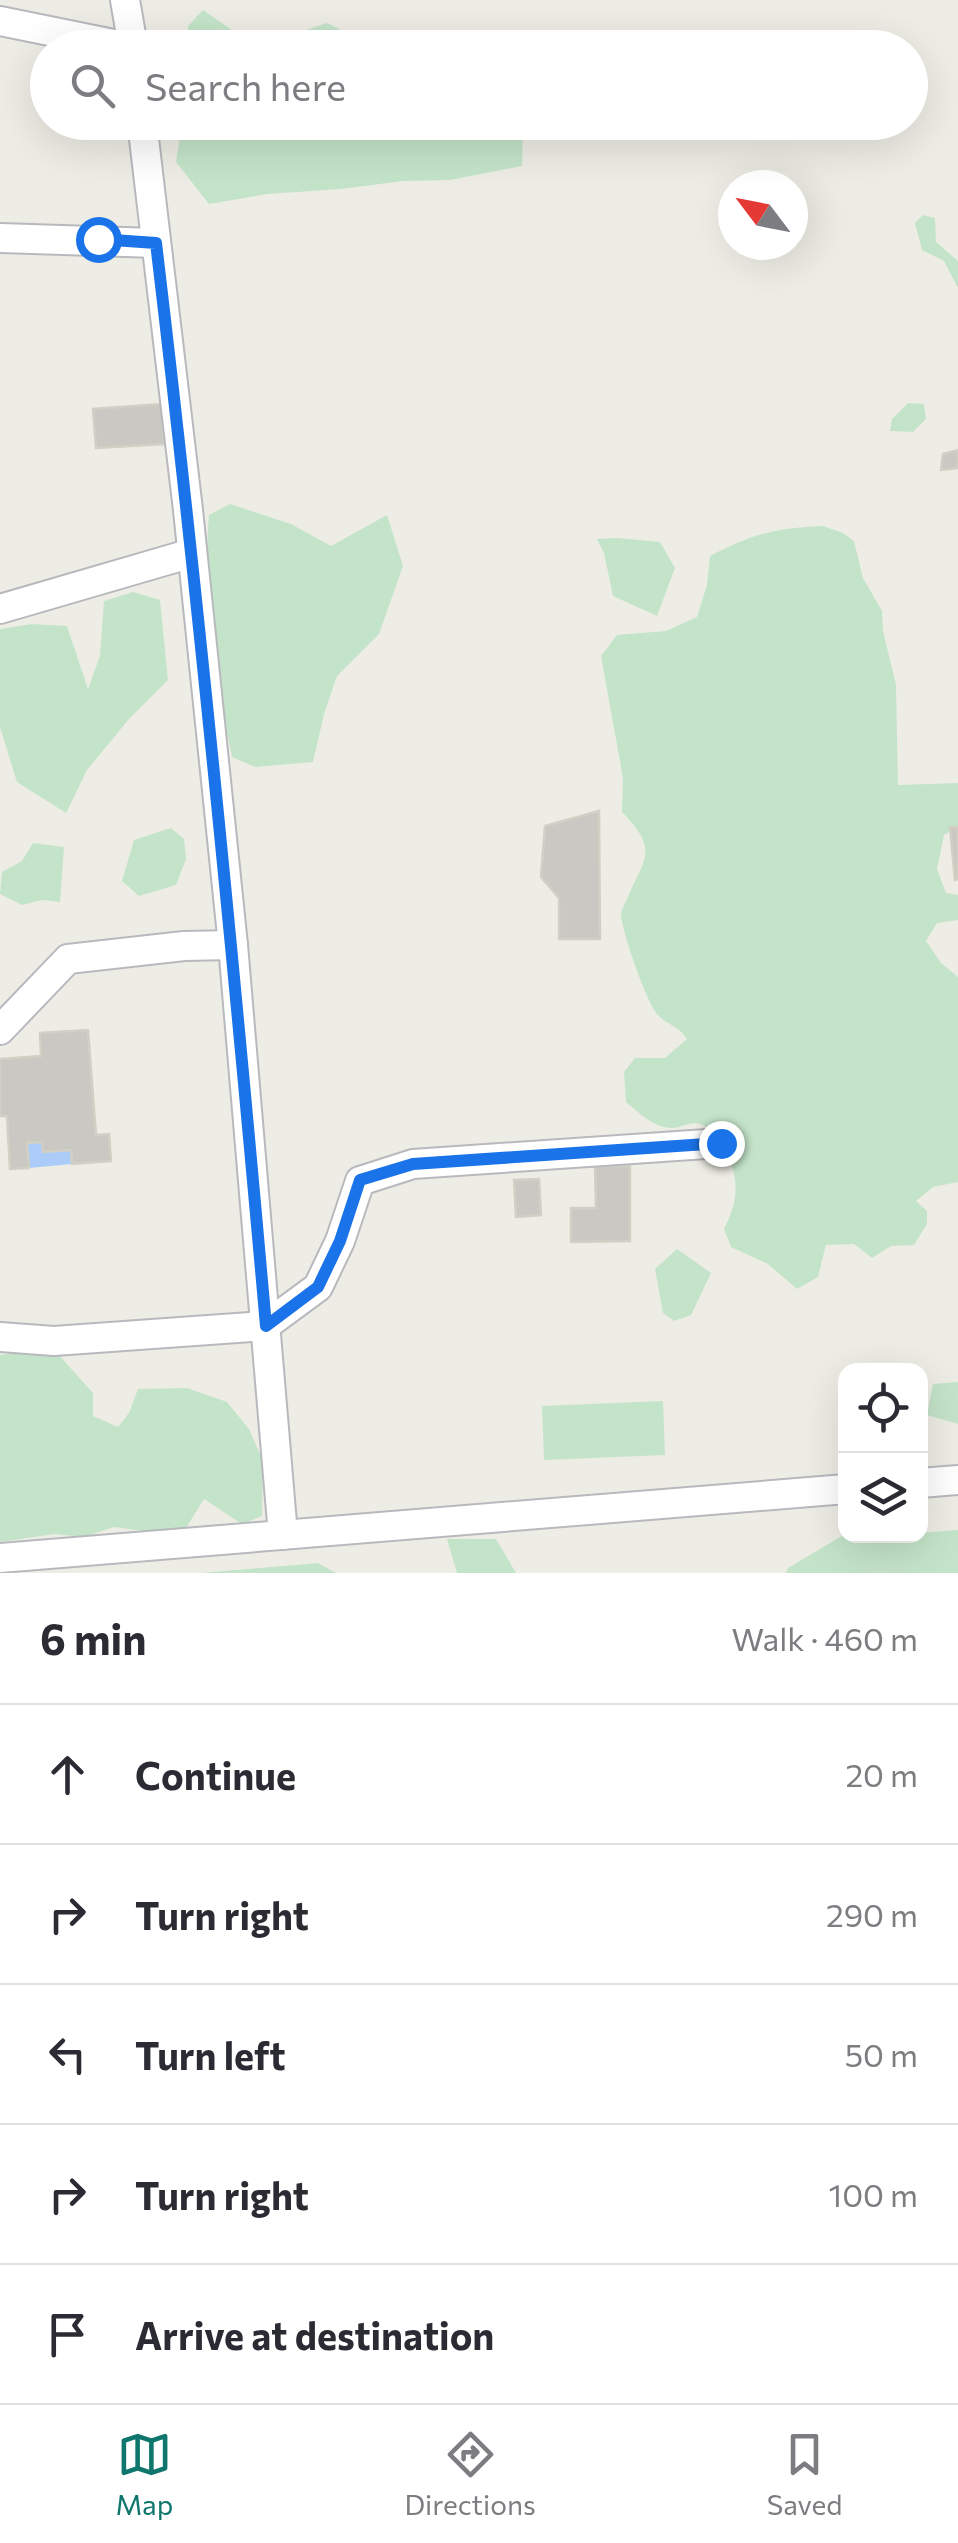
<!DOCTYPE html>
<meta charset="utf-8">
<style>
body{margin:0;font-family:Commissioner,sans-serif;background:#f7f7f7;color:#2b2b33}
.controls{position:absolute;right:30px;bottom:30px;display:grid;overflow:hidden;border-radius:20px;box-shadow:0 10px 40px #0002}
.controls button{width:90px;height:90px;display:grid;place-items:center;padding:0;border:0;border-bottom:2px solid #e1e1e2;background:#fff;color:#2b2b33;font:50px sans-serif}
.compass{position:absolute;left:718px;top:170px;width:90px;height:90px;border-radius:50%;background:#fff;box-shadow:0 10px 40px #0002;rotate:302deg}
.stop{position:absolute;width:30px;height:30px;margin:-22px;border:8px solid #1a73e8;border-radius:50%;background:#fff}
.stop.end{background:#1a73e8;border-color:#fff;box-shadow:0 2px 10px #0008}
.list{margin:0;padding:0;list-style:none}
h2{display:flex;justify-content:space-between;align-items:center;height:130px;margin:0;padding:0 40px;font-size:42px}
h2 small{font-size:32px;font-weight:400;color:#7c7c81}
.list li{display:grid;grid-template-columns:65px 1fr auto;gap:30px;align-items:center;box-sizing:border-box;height:140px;padding:0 40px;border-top:2px solid #e1e1e2}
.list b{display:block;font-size:38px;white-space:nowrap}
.list em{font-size:32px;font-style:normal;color:#7c7c81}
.icon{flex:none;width:55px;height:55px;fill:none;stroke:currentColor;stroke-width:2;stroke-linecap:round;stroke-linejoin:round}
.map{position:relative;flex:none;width:958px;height:1573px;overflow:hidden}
.search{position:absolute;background:#fff;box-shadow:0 10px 40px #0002;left:30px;right:30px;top:30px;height:110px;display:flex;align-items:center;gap:25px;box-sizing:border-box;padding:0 35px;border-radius:55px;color:#7c7c81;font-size:38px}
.sheet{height:830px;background:#fff}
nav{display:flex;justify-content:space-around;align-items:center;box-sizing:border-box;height:140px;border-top:2px solid #e1e1e2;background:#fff;font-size:28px;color:#7c7c81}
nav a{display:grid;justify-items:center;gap:5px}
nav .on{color:#0f766e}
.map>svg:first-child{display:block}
.green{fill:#c4e4c9}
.water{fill:#abccf8}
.building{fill:#cac8c2;stroke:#d2d0c4;stroke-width:2.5}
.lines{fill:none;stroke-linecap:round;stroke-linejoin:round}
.minor-casing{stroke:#b8b9be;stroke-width:32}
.minor{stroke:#fff;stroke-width:28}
.route{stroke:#1a73e8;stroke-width:12}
</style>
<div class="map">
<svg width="958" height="1573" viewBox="0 0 958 1573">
<rect width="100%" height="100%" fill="#eeede5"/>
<!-- green -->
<g class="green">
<path d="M203,10L239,35L280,39L327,23L375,47H189L188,26Z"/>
<path d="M182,123H523L522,166L450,180L403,181L341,189L268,194L209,204L176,162Z"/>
<path d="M923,215L935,218L936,242L958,261V288L944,261L922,250L915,223Z"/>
<path d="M908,403L924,404L926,419L913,432L890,431L892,419Z"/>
<path d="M230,504L291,524L331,546L387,515L403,566L379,634L337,676L324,714L313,762L255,767L232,757C217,680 202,594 209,515Z"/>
<path d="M823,526L843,533L854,541L863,578L882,611L883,631L896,685L898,785L958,783V827L944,835L937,869L946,893L958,895V920L937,923L926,941L941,963L958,977V1182L933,1187L916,1201L927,1211V1224L914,1245L891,1246L872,1258L854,1244L826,1245L818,1277L797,1289L768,1264L731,1247L724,1229C739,1199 740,1178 724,1148C719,1139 712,1130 703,1125C691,1120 684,1127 673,1128C655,1129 638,1112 626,1102L624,1072L635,1058H665L687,1039C677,1024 668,1026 658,1015C647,1004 621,929 621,914C621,912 626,901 627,899C644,858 660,851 622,812L623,778L601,656L617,635L666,631L697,617L707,585L710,556C753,534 774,528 823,526Z"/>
<path d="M617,538L660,542L675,568L657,616L613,596L604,553L597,539Z"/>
<path d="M133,592L160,600L168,680L129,719L87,770L66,813L17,782L0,727V629L32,624L67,626L88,689L100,656L104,601Z"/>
<path d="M171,828L184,839L186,859L176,885L139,896L122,881L134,840Z"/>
<path d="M33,843L64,847L60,902L42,900L22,905L0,894L2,872L22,861Z"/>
<path d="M677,1249L711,1273L691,1315L674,1321L663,1313L655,1269Z"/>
<path d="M20,1352L57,1353L93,1393V1416L118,1427L129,1413L138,1389L187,1388L227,1402L249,1429L263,1461L262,1516L242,1524L204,1499L181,1536L114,1527L84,1537L54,1534L0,1542V1355Z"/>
<path d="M958,1382V1424L927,1415L933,1384Z"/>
<path d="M663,1401L665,1455L544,1460L542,1406Z"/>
<path d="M958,1530V1573H786L788,1568L845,1534L920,1536L921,1533Z"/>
<path d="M447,1539H496L516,1573H457Z"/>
<path d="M318,1563L336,1573H202Z"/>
</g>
<!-- water -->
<path class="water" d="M42,1142L44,1152L71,1150L72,1164L29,1168L27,1143Z"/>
<!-- building -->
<g class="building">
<path d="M162,404L164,444L96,448L93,409Z"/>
<path d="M958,450V468L941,470L943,454Z"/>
<path d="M599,811L600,939H559V898L541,877L545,826Z"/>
<path d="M950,827H958V879L955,880Z"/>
<path d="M88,1030L96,1135L109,1134L111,1161L72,1164L71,1150L43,1152L42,1142L27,1143L29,1168L10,1169L7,1116H0V1059L41,1056L40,1033Z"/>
<path d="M595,1166H630V1241L571,1242V1208H596Z"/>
<path d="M539,1179L541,1215L516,1217L514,1180Z"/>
</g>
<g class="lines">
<defs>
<g id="minor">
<path d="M125,0L133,46"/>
<path d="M0,21L133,48"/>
<path d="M142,122L188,510L233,945L283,1535"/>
<path d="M0,238L156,243"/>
<path d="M0,609L192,553"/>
<path d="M0,1030L68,959L184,946L233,945"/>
<path d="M0,1337L54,1341L265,1326L318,1287L340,1241L360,1181L413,1164L721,1143"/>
<path d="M920,1483L958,1480"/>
<path d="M0,1558L846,1489"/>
</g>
</defs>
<!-- minor casing -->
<use href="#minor" class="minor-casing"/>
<!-- minor -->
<use href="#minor" class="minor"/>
</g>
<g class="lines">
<!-- route -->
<path class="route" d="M98,239L156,243C199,603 234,964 266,1326L318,1287L340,1241L360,1180L413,1164L721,1143"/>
</g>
</svg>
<div class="controls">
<button><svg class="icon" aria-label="locate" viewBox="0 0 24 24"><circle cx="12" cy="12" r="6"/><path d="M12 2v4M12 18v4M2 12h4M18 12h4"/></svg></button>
<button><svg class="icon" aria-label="layers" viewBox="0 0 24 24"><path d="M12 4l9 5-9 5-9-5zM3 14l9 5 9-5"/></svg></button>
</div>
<svg class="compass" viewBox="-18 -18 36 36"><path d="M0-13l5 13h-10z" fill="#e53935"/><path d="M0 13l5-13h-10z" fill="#7c7c81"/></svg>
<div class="stop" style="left:98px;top:239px"></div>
<div class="stop end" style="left:721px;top:1143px"></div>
<div class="search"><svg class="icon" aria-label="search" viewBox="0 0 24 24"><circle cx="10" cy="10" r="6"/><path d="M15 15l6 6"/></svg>Search here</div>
</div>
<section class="sheet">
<h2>6 min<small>Walk · 460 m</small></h2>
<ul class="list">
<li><svg class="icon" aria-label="ahead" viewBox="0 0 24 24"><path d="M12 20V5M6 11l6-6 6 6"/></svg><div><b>Continue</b></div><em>20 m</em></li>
<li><svg class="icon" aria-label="right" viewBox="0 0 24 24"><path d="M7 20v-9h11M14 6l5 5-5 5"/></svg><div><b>Turn right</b></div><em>290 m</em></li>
<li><svg class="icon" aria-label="left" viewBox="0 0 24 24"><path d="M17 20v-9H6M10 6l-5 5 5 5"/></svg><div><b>Turn left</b></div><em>50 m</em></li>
<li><svg class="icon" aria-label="right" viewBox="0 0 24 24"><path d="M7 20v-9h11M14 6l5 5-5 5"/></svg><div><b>Turn right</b></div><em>100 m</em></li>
<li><svg class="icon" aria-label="arrive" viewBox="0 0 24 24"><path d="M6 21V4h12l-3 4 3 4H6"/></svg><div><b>Arrive at destination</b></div></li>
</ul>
</section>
<nav>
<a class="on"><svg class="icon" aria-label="map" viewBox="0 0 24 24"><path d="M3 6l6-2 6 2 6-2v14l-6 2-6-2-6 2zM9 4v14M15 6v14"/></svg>Map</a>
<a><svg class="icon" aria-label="directions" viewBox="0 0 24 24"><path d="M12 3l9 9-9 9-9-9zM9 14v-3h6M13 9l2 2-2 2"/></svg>Directions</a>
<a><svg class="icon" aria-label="saved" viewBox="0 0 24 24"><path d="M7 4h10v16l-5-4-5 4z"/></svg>Saved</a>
</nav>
